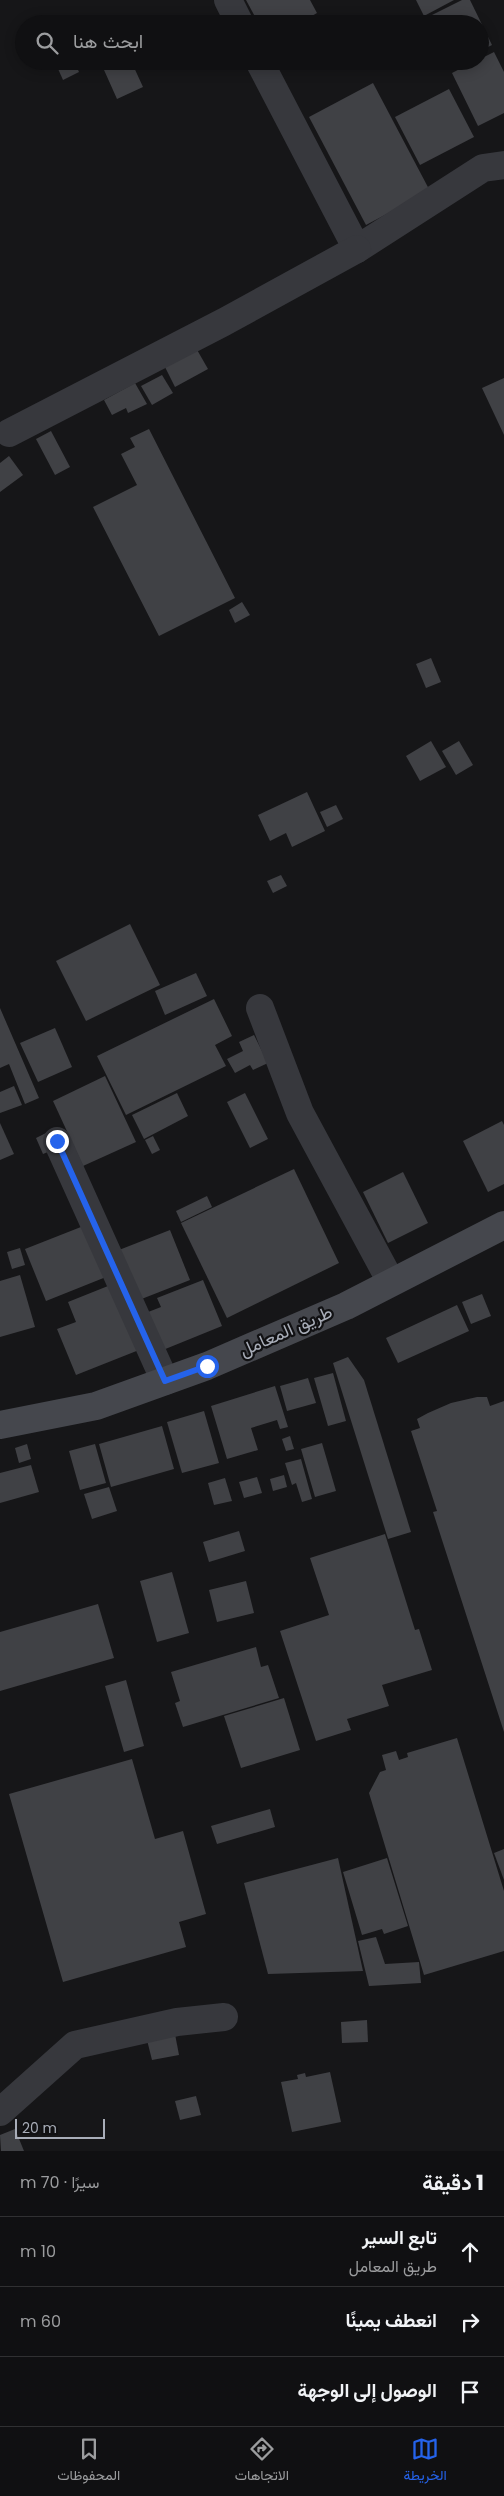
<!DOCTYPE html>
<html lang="ar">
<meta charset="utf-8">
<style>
body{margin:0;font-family:Poppins,Vazirmatn,sans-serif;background:#1e1e20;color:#f1f3f6;direction:rtl}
.scale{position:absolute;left:15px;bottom:12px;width:90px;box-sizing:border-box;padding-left:5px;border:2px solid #a8adb8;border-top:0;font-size:14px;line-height:18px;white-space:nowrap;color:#a8adb8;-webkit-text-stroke:4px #111113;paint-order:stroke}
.stop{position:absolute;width:15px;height:15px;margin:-11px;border:4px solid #2563eb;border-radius:50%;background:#fff}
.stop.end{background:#2563eb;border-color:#fff;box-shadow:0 1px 5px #0008}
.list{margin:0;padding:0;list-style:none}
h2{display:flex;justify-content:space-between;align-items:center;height:65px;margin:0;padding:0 20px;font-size:21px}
h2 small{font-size:16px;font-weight:400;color:#9c9d9f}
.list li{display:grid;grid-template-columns:32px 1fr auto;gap:15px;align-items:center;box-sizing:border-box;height:70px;padding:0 20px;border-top:1px solid #303032}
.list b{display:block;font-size:19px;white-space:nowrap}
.list p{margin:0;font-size:16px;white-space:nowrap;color:#9c9d9f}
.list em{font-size:16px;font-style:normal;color:#9c9d9f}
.icon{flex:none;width:28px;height:28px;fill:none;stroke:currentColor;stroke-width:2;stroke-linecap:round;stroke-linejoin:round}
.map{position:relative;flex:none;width:504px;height:2151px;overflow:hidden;direction:ltr}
.search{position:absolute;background:#101012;box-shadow:0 2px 12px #0003;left:15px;right:15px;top:15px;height:55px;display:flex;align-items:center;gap:12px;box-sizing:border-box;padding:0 18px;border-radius:28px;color:#9c9d9f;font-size:19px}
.sheet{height:275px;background:#101012}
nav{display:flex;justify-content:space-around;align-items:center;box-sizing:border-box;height:70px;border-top:1px solid #303032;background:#101012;font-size:14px;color:#9c9d9f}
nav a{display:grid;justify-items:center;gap:2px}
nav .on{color:#2563eb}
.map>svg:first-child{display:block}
.building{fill:#404145}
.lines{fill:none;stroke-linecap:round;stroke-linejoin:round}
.street{stroke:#37383d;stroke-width:28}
.secondary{stroke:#45474d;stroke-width:28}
.route{stroke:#2563eb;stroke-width:6}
.labels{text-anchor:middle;stroke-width:4.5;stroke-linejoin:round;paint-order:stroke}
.street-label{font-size:18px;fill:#a8adb8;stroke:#111113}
</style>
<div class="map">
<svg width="504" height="2151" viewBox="0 0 504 2151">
<rect width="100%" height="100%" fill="#161618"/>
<!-- building -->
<g class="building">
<path d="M246,0H310L317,13L298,24H259Z"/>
<path d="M416,0H454L424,16Z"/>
<path d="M462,0H470L492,45L480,51V24H429L426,18Z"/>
<path d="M494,52L504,72V113L478,126L452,73L475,61H480V59Z"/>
<path d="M57,61H74L79,72L63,80L55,62Z"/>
<path d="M100,61H136L132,63L143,87L117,99Z"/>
<path d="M448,61H460L450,66Z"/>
<path d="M373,83L430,191L366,225L309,117Z"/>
<path d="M449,89L474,137L420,165L395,117Z"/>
<path d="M196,348L208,369L175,387L164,365Z"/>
<path d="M162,375L173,393L152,405L141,386Z"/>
<path d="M504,378V435L482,388Z"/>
<path d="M135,383L147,404L128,413L126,408L112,415L104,400Z"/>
<path d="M149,429L235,598L159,636L93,507L137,485L121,454L135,447L130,438Z"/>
<path d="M51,431L70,467L55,475L36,439Z"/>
<path d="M9,456L23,475L0,492V463Z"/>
<path d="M242,602L250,615L235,623L229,610Z"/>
<path d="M431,658L441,682L426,688L416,664Z"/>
<path d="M431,741L446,767L420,781L406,756Z"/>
<path d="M459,741L473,765L456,775L442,751Z"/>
<path d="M307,792L325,831L292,847L286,833L270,841L258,815Z"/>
<path d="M336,805L343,819L327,827L320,812Z"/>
<path d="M281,875L287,886L273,893L267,881Z"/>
<path d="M130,924L160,985L86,1021L56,961Z"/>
<path d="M196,973L207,996L165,1015L155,991Z"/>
<path d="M214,999L232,1036L215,1045L226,1066L126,1115L97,1056Z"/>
<path d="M0,1008L39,1098L25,1104L9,1064L0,1068Z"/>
<path d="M55,1028L72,1067L38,1082L20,1043Z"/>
<path d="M254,1035L268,1063L253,1070L250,1065L235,1073L227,1059L243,1051L239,1042Z"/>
<path d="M105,1076L136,1142L83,1166L53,1101Z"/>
<path d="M14,1086L22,1105L0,1113V1092Z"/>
<path d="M177,1093L188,1116L144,1139L132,1115Z"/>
<path d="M245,1093L268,1139L250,1148L227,1102Z"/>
<path d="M502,1121L504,1125V1184L488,1192L463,1141Z"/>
<path d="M0,1123L14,1154L0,1160Z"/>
<path d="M48,1132L55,1149L43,1154L36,1138Z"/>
<path d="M153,1136L160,1150L152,1154L145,1140Z"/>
<path d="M294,1169L339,1263L227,1318L181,1223Z"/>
<path d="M403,1172L428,1223L388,1243L363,1192Z"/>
<path d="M207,1196L212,1207L181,1222L176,1211Z"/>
<path d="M86,1225L106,1277L46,1301L25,1249Z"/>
<path d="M170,1230L190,1280L139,1300L119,1250Z"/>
<path d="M20,1248L25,1265L12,1269L7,1252Z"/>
<path d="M20,1275L35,1327L0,1337V1281Z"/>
<path d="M203,1280L222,1326L158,1352L143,1314L161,1307L157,1298Z"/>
<path d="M113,1284L139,1350L76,1375L57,1329L76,1322L68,1302Z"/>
<path d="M482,1294L491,1316L471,1324L462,1302Z"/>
<path d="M457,1305L469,1331L398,1363L386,1338Z"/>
<path d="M348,1357L364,1380L411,1532L388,1539L333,1363Z"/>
<path d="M333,1373L346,1421L328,1426L314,1378Z"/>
<path d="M308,1378L316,1403L287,1411L280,1386Z"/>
<path d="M275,1386L288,1427L280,1429L277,1420L251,1428L258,1450L227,1459L211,1406Z"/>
<path d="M477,1397H487L490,1406L504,1401V1732L433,1512L437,1511L411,1431L420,1428L417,1419L428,1413L451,1403Z"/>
<path d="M204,1411L219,1463L182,1473L167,1422Z"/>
<path d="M162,1426L174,1469L111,1487L99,1444Z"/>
<path d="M290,1436L294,1449L286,1451L282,1439Z"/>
<path d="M322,1443L336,1491L315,1497L301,1449Z"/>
<path d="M27,1444L31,1459L19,1463L15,1448Z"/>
<path d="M95,1444L106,1483L80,1490L69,1451Z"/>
<path d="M301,1459L312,1499L302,1502L296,1483L292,1485L285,1463Z"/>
<path d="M31,1465L39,1492L0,1503V1473Z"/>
<path d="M284,1475L287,1487L273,1491L270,1479Z"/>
<path d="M257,1477L262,1493L244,1498L239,1482Z"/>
<path d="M225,1478L232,1501L214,1505L208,1483Z"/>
<path d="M109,1487L117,1511L92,1519L84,1494Z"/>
<path d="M239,1531L245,1551L209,1562L203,1542Z"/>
<path d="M385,1534L415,1630L419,1629L432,1670L382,1685L389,1706L347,1719L351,1730L316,1741L280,1631L329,1615L310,1558Z"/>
<path d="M172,1572L189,1633L157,1642L140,1581Z"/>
<path d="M246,1581L254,1613L217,1622L209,1590Z"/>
<path d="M98,1604L114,1658L0,1691V1632Z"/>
<path d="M256,1647L261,1667L268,1665L279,1698L183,1727L175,1703L180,1701L171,1672Z"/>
<path d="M126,1680L144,1746L124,1752L105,1686Z"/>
<path d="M284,1698L300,1750L241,1768L224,1716Z"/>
<path d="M457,1738L504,1891V1951L424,1975L369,1793L380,1772L386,1770L382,1755L396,1751L399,1760L408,1757L407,1753Z"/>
<path d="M132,1759L155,1839L183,1831L206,1914L179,1922L186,1947L63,1982L9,1794Z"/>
<path d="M270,1809L275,1827L217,1844L211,1826Z"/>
<path d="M504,1849V1880L494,1853Z"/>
<path d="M338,1858L363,1971L268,1974L244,1883Z"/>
<path d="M387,1858L408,1926L384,1934L382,1929L362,1935L343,1872Z"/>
<path d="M376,1937L385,1964L419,1962L421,1983L369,1986L358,1941Z"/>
<path d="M367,2020L368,2042L342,2043L341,2022Z"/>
<path d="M175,2034L179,2055L152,2060L147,2040Z"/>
<path d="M330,2072L341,2122L292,2132L281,2082L298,2079L297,2075L305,2073L306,2077Z"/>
<path d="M196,2096L201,2115L180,2120L175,2101Z"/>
<path d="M15,2129L24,2151H1L0,2135Z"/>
</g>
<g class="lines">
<!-- street -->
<g class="street">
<path d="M228,0L240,24"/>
<path d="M259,61L357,249L483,168L504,165"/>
<path d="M9,433L224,322L357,249"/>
<path d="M260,1008L300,1113L391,1282"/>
<path d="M57,1141L165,1381"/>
<path d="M0,2112L75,2045L177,2022L224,2017"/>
</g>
<!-- secondary -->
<path class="secondary" d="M0,1425L96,1406L207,1366L346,1306L504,1225"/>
</g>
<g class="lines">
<!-- route -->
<path class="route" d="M57,1141L165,1381L207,1366"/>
</g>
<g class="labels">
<!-- street labels -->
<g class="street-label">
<text transform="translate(286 1331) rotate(-24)" y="6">طريق المعامل</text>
</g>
</g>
</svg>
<div class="scale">20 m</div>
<div class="stop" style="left:207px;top:1366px"></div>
<div class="stop end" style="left:57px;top:1141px"></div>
<div class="search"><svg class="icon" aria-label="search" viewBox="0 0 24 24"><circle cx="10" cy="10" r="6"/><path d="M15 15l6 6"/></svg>ابحث هنا</div>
</div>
<section class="sheet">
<h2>1 دقيقة<small>سيرًا · 70 m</small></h2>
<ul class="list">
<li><svg class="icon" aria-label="ahead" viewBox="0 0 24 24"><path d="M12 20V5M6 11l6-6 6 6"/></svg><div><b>تابع السير</b><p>طريق المعامل</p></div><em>10 m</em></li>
<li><svg class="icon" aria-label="right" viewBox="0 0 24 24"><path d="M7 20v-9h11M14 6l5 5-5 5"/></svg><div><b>انعطف يمينًا</b></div><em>60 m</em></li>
<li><svg class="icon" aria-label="arrive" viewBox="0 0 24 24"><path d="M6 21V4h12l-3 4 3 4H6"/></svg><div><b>الوصول إلى الوجهة</b></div></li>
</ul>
</section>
<nav>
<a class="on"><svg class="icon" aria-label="map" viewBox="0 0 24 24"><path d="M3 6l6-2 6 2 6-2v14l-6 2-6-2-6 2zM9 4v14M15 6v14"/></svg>الخريطة</a>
<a><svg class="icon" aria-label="directions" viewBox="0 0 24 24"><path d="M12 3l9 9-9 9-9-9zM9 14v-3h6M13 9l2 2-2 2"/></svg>الاتجاهات</a>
<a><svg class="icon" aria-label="saved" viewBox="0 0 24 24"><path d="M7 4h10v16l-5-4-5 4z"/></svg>المحفوظات</a>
</nav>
